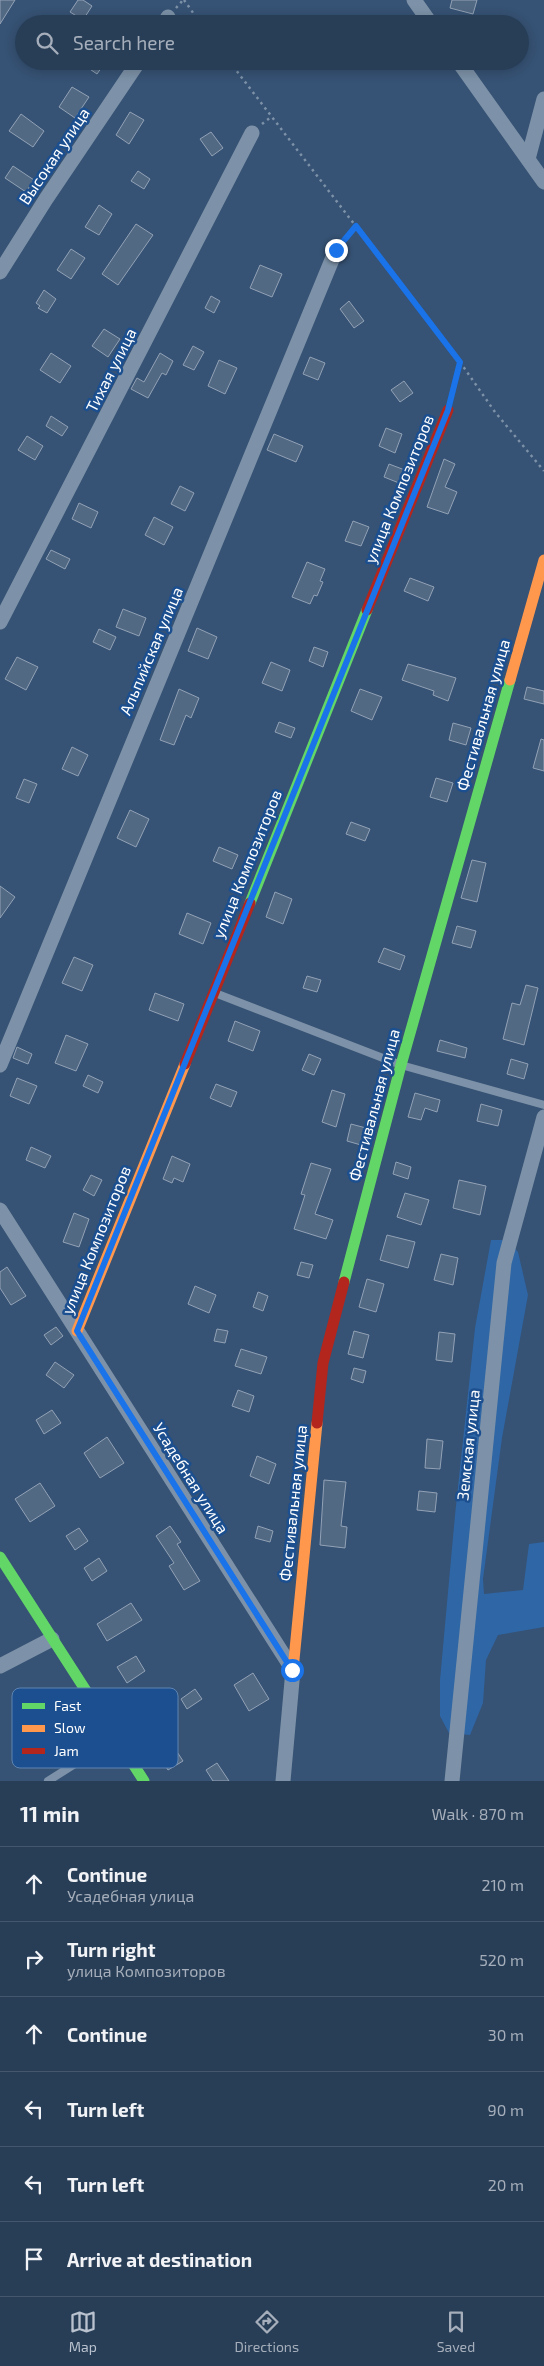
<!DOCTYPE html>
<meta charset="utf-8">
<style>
body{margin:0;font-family:"Exo 2",sans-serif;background:#344961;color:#f1f3f6}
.stop{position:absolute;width:15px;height:15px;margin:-11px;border:4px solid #1a73e8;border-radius:50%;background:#fff}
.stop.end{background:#1a73e8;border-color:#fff;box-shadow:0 1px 5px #0008}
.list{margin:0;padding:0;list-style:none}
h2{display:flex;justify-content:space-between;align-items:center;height:65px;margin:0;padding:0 20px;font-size:21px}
h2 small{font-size:16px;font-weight:400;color:#a5aeba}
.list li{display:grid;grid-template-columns:32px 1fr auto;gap:15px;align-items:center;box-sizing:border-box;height:75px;padding:0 20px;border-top:1px solid #44576d}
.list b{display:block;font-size:19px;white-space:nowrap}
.list p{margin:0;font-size:16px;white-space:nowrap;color:#a5aeba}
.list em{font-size:16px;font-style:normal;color:#a5aeba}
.icon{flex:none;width:28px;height:28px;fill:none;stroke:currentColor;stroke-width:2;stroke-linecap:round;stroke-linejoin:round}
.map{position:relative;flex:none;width:544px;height:1781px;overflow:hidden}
.search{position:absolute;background:#283e57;box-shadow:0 2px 12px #0003;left:15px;right:15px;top:15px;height:55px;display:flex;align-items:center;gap:12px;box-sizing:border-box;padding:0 18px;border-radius:28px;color:#a5aeba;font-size:19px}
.sheet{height:515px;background:#283e57}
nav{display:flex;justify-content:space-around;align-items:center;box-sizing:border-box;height:70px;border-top:1px solid #44576d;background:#283e57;font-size:14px;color:#a5aeba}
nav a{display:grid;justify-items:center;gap:2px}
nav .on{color:#b9c2ce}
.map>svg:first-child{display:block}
.green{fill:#2f66a5}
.building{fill:#526984;stroke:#92a2b6}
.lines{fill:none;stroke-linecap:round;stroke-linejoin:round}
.path{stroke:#7d92a8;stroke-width:2.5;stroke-dasharray:2.5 4;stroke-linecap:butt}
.lane{stroke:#7d92a8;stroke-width:8}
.street{stroke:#7d92a8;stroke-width:15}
.fast{stroke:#63d668;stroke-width:11}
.slow{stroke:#ff974d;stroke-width:11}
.jam{stroke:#b3261e;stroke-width:11}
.route{stroke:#1a73e8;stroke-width:6}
.labels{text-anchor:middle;stroke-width:5;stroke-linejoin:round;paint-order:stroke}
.street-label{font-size:16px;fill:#fff;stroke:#1b4f8f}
.key{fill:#1b4f8f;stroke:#5f84b1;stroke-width:1}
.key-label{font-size:14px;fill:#fff}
</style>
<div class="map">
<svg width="544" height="1781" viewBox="0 0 544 1781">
<rect width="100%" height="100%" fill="#365274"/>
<!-- green -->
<path class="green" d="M491,1240H507L518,1252L528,1295L502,1438L483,1579L484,1594L523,1590L529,1544L544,1542V1627L498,1635L486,1660L483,1703L470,1735L449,1733L440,1716V1680L455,1515L475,1328Z"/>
<!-- building -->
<g class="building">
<path d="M0,0H15L0,24Z"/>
<path d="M78,0H83L92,6L83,20L70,12Z"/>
<path d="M452,0H477L473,14L450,8Z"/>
<path d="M78,61H106L97,74Z"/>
<path d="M72,87L89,97L75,118L59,107Z"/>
<path d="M130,112L144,120L129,144L116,135Z"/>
<path d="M21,114L44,131L33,147L9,131Z"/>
<path d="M211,132L223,148L212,156L200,139Z"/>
<path d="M13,166L34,180L26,192L5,178Z"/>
<path d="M138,171L150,179L144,189L131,181Z"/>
<path d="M99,205L112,214L99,235L85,227Z"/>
<path d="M136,224L153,235L118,285L102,274Z"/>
<path d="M71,249L85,258L71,279L57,270Z"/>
<path d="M260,265L282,274L272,297L250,288Z"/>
<path d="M44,290L56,299L47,313L38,308L40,306L36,303Z"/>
<path d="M211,296L220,301L214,313L205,308Z"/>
<path d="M349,301L364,321L354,328L340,309Z"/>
<path d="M104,329L120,339L108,357L92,346Z"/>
<path d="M193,346L204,352L194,370L183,365Z"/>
<path d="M51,353L71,366L60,383L40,370Z"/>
<path d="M160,353L173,361L166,375L162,373L148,398L131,389L137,378L144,382Z"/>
<path d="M310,357L325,363L318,380L303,374Z"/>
<path d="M219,360L237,368L225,394L208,386Z"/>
<path d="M404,381L413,393L400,402L391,390Z"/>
<path d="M51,416L68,427L62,436L46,426Z"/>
<path d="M386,428L402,434L395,453L379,446Z"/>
<path d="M274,434L303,446L296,462L267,450Z"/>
<path d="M27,436L43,446L35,460L18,450Z"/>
<path d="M444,459L455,464L445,487L457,492L448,514L427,507Z"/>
<path d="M389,464L410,472L404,485L384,477Z"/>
<path d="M180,486L194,493L185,511L171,504Z"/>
<path d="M79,503L98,512L91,528L72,519Z"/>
<path d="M154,517L173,527L164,545L145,535Z"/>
<path d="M353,521L369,527L361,546L345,541Z"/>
<path d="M51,550L70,559L65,569L46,559Z"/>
<path d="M307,562L325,569L320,581L323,582L317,596L314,595L310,604L292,597Z"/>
<path d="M410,578L434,587L428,601L404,591Z"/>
<path d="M123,609L146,618L139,636L116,627Z"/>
<path d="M197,628L217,637L208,659L188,651Z"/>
<path d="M99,629L116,637L110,650L93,642Z"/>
<path d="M314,647L328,652L323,667L309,661Z"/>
<path d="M17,657L38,667L26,690L5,679Z"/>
<path d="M271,662L290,670L282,691L262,683Z"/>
<path d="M408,664L456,678L448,701L433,695L434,691L402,680Z"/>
<path d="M527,687L544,691V704L524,699Z"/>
<path d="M179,689L199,698L191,718L186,715L174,745L160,740Z"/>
<path d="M360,689L382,697L372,720L351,711Z"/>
<path d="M279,722L295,728L291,738L275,732Z"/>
<path d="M453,723L471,728L466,745L449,740Z"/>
<path d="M541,739L544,740V771L533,768Z"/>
<path d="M72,747L88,755L78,776L62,769Z"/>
<path d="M436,778L453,783L447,802L430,797Z"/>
<path d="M24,779L37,784L29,803L16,798Z"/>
<path d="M130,810L149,819L136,847L117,838Z"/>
<path d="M351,822L370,829L365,841L346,834Z"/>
<path d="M219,847L238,855L232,869L213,861Z"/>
<path d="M472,860L486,863L477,902L461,898Z"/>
<path d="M0,886L15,897L0,918Z"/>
<path d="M275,892L292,899L283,924L266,917Z"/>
<path d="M187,913L211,923L203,944L179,934Z"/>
<path d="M457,926L476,931L471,948L452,943Z"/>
<path d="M384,948L405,956L400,970L378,962Z"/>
<path d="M74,957L93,965L82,991L62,983Z"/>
<path d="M307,976L321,980L317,992L303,988Z"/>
<path d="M526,985L538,988L524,1045L503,1039L512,1003L520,1005Z"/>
<path d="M155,993L184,1004L178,1021L149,1010Z"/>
<path d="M235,1021L260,1031L253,1051L228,1041Z"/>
<path d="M66,1035L88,1044L76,1071L55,1063Z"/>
<path d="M440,1040L467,1048L465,1058L437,1051Z"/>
<path d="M17,1047L32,1054L28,1064L13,1058Z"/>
<path d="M309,1054L321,1059L314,1075L302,1070Z"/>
<path d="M511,1059L528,1064L524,1079L507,1074Z"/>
<path d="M88,1075L103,1082L98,1093L83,1086Z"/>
<path d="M17,1078L37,1086L29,1104L10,1096Z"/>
<path d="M216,1084L237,1092L231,1107L210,1098Z"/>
<path d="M332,1090L345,1094L336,1127L322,1122Z"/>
<path d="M415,1093L440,1100L437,1112L425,1108L421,1120L408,1117Z"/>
<path d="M481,1104L502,1110L498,1126L477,1121Z"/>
<path d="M351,1124L366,1128L361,1145L347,1141Z"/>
<path d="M31,1147L51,1156L45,1168L26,1160Z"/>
<path d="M172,1156L190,1164L183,1182L174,1178L172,1183L163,1179Z"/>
<path d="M396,1162L411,1167L408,1179L393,1174Z"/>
<path d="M311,1163L331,1169L315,1214L333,1220L326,1239L294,1229L305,1195L301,1194Z"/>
<path d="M91,1175L102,1180L94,1196L83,1190Z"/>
<path d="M459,1180L486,1186L480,1215L453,1208Z"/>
<path d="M405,1193L429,1200L421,1225L397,1217Z"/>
<path d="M74,1213L89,1219L79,1247L63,1242Z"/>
<path d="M387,1235L415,1242L408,1268L380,1260Z"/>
<path d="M441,1254L458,1258L453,1285L434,1280Z"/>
<path d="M301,1262L313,1265L309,1278L297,1275Z"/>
<path d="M7,1267L26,1296L11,1305L0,1288V1272Z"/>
<path d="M367,1279L384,1284L376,1312L359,1307Z"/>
<path d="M195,1286L216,1295L209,1313L188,1304Z"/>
<path d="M258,1292L268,1296L263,1311L253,1307Z"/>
<path d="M56,1327L63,1336L51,1345L44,1335Z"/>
<path d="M217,1329L228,1331L225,1343L214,1341Z"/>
<path d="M354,1331L369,1335L363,1358L348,1354Z"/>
<path d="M439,1332L455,1334L452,1362L436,1360Z"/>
<path d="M241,1349L267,1357L261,1374L235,1366Z"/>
<path d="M55,1362L74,1375L64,1388L46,1375Z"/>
<path d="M354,1368L366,1371L363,1383L351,1379Z"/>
<path d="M238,1390L254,1396L249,1412L232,1406Z"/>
<path d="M52,1410L61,1423L44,1434L36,1420Z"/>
<path d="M107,1437L124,1463L100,1478L84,1453Z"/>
<path d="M427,1439L443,1441L440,1469L425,1468Z"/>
<path d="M257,1456L276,1464L269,1484L250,1476Z"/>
<path d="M324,1480L346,1482L341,1526L347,1527L345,1548L320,1545Z"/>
<path d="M40,1483L55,1506L30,1522L15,1499Z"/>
<path d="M419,1491L437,1493L435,1512L417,1510Z"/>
<path d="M170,1526L181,1542L177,1544L200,1581L184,1590L169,1566L174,1563L156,1536Z"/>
<path d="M258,1526L273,1531L270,1542L255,1538Z"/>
<path d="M79,1528L88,1541L75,1550L66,1536Z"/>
<path d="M99,1558L107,1571L92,1581L84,1568Z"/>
<path d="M131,1603L142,1620L107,1641L97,1624Z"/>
<path d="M136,1656L145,1671L127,1683L117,1667Z"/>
<path d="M253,1673L269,1699L249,1711L234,1685Z"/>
<path d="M195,1689L202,1699L187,1709L181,1699Z"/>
<path d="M172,1744L183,1761L168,1770L158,1754Z"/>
<path d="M217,1763L229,1781H213L206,1770Z"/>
</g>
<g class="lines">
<!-- path -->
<g class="path">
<path d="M184,0L201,24"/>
<path d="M176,8L183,0"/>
<path d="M229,61L460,362L452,394"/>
<path d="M262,124L271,117"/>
<path d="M344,240L356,227"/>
<path d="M460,362L495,412L544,471"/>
</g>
<!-- lane -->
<g class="lane">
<path d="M215,993L401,1065L544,1105"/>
<path d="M48,1781L116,1738"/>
</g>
<!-- street -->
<g class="street">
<path d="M414,0L431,24"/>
<path d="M164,24L168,17"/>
<path d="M458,61L544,182"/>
<path d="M528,159L544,99"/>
<path d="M0,272L46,199L139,61"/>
<path d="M0,622L252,133"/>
<path d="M0,1065L336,250"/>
<path d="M0,1210L293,1670L283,1781"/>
<path d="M0,1666L52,1639"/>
<path d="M452,1781L504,1263L544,1117"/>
</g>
<!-- fast -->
<g class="fast">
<path d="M250,903L367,610"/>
<path d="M344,1282L401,1065L510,680"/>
<path d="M0,1557L144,1781"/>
</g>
<!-- slow -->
<g class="slow">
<path d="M510,680L544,560"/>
<path d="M77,1331L185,1064"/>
<path d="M293,1670L317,1423"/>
</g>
<!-- jam -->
<g class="jam">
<path d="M367,610L448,410"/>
<path d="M185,1064L250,903"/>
<path d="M317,1423L323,1363L344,1282"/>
</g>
</g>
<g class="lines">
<!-- route -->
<path class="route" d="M292,1670L77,1331L448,410L460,362L356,226L336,250"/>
</g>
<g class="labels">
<!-- street labels -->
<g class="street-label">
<text transform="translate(54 156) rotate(-56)" y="6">Высокая улица</text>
<text transform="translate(111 370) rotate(-63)" y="6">Тихая улица</text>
<text transform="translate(399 489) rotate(-68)" y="6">улица Композиторов</text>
<text transform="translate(151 651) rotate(-67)" y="6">Альпийская улица</text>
<text transform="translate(483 715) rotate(-74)" y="6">Фестивальная улица</text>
<text transform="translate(247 864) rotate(-68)" y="6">улица Композиторов</text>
<text transform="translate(374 1105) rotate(-75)" y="6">Фестивальная улица</text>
<text transform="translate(96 1240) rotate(-68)" y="6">улица Композиторов</text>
<text transform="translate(468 1445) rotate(-84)" y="6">Земская улица</text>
<text transform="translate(191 1478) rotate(58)" y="6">Усадебная улица</text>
<text transform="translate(293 1503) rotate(-84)" y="6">Фестивальная улица</text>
</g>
</g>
<!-- legend -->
<rect x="12" y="1688" width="166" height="80" rx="8" class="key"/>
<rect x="22" y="1703" width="23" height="6" fill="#63d668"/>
<rect x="22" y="1725" width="23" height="7" fill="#ff974d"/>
<rect x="22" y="1748" width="23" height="6" fill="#b3261e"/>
<g class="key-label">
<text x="54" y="1711">Fast</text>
<text x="54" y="1733">Slow</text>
<text x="54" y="1756">Jam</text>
</g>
</svg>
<div class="stop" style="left:292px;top:1670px"></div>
<div class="stop end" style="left:336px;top:250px"></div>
<div class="search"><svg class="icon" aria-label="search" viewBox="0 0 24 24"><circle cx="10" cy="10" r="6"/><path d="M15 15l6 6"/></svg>Search here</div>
</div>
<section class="sheet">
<h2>11 min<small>Walk · 870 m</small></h2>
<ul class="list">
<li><svg class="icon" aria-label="ahead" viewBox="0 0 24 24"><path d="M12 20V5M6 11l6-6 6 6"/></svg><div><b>Continue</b><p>Усадебная улица</p></div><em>210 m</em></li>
<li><svg class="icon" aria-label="right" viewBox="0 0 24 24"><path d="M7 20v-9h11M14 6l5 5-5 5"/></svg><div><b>Turn right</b><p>улица Композиторов</p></div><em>520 m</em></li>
<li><svg class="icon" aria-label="ahead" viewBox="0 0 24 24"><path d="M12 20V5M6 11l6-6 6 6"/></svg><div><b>Continue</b></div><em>30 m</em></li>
<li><svg class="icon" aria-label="left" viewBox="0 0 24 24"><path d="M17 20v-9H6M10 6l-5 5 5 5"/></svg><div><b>Turn left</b></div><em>90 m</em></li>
<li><svg class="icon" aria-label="left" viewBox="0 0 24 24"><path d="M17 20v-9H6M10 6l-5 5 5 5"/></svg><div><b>Turn left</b></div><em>20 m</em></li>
<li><svg class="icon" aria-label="arrive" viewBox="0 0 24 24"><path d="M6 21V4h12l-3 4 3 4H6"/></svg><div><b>Arrive at destination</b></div></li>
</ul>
</section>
<nav>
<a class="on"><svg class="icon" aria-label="map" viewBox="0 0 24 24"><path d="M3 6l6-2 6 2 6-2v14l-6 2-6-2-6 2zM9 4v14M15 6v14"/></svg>Map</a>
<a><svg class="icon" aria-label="directions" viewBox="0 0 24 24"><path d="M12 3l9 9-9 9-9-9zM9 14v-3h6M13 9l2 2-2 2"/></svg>Directions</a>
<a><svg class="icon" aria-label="saved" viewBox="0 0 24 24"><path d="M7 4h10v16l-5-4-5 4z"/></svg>Saved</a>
</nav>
